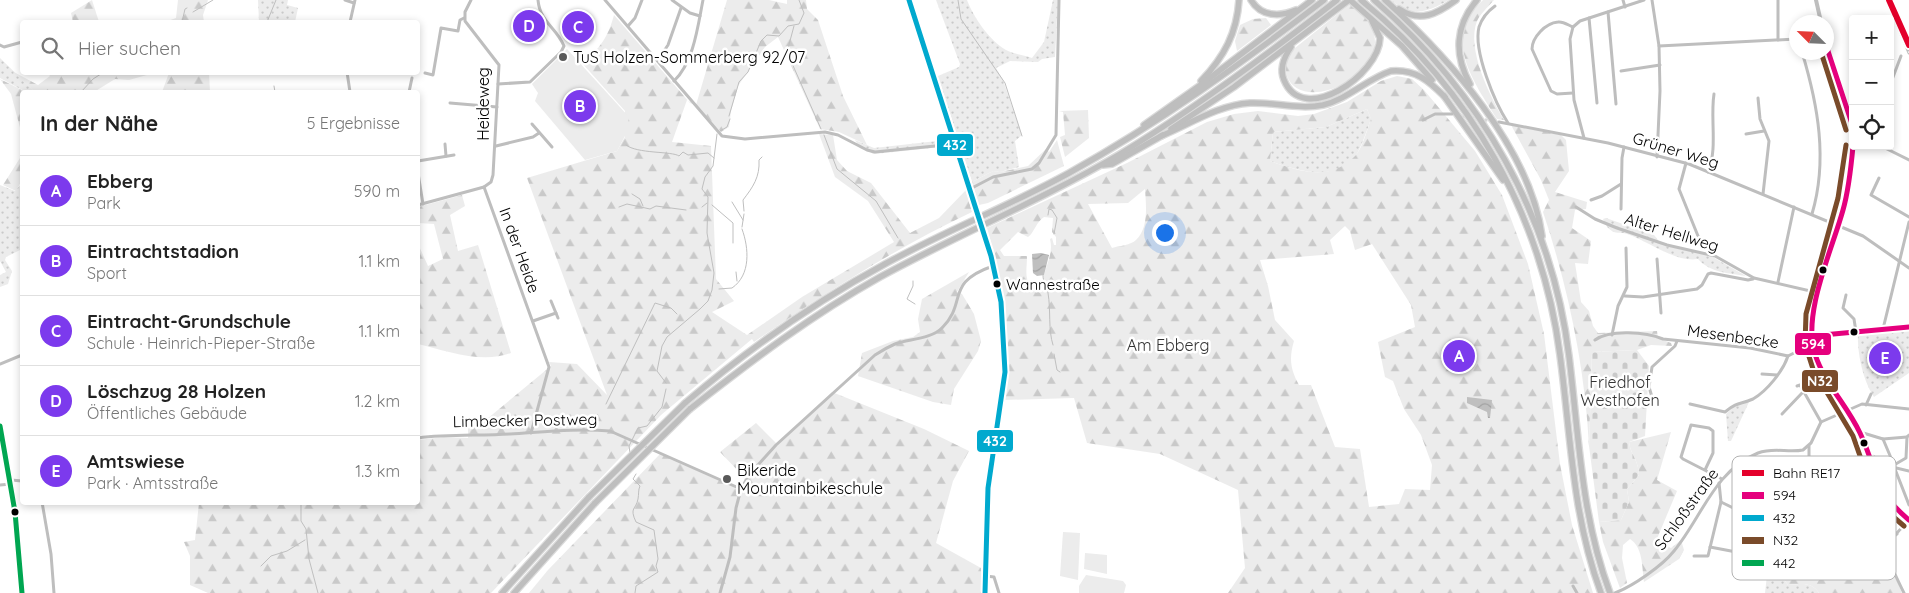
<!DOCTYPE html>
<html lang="de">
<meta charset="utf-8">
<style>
body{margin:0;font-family:Quicksand,sans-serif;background:#f2f2f2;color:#222}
.controls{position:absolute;right:15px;top:15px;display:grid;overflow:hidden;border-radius:5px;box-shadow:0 2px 8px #0003}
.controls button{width:45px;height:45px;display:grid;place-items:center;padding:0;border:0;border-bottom:1px solid #e0e0e0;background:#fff;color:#222;font:25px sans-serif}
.compass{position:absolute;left:1789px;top:15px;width:45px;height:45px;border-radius:50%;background:#fff;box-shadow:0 2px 8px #0003;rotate:294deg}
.you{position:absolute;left:1164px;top:232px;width:18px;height:18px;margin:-12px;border:4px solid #fff;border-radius:50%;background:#1a73e8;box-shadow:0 0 0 8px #1a73e833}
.badge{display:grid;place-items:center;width:32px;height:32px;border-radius:50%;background:#7c3aed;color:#fff;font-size:16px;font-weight:700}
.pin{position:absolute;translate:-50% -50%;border:2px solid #fff;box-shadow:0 1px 5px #0006}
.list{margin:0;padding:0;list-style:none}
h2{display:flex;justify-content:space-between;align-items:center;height:65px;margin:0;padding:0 20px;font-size:21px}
h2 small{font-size:16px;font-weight:400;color:#767676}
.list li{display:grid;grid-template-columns:32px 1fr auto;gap:15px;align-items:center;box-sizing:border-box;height:70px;padding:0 20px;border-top:1px solid #e0e0e0}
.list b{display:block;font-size:19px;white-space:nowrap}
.list p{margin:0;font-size:16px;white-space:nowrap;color:#767676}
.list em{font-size:16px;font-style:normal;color:#767676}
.icon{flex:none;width:28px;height:28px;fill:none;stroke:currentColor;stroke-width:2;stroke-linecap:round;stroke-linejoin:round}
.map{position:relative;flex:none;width:1909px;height:593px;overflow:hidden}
.search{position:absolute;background:#fff;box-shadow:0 2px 8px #0003;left:20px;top:20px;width:400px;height:55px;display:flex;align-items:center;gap:12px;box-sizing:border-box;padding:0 18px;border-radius:5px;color:#767676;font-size:19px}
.panel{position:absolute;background:#fff;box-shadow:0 2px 8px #0003;left:20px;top:90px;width:400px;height:415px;border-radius:5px}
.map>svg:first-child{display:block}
.grass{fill:url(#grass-dots)}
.forest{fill:url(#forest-firs);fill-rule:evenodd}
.cemetery{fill:url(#cemetery-stones)}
.pitch{fill:#ececec}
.water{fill:url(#water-waves)}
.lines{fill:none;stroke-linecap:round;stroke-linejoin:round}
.stream{stroke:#bfbfbf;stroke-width:1}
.minor-tunnel{stroke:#d9d9d9;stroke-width:3;stroke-dasharray:3 1.5;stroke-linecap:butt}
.motorway-casing{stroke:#dbdbdb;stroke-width:8}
.minor{stroke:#bebebe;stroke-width:3}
.tertiary{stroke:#bebebe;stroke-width:4}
.secondary{stroke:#b8b8b8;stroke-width:4.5}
.motorway{stroke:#bebebe;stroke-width:5.5}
.rail-casing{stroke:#bebebe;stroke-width:3}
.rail{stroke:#fff;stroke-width:1;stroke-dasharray:4;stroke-linecap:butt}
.motorway-bridge-casing{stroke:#dbdbdb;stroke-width:8;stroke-linecap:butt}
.tertiary-bridge{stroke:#bebebe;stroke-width:4}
.motorway-bridge{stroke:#bebebe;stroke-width:5.5}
.bus-1-casing{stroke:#fff;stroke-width:9}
.bus-2-casing{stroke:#fff;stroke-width:9}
.bus-3-casing{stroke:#fff;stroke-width:9}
.bus-4-casing{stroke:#fff;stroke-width:9}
.bus-1{stroke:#e5007d;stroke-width:5}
.bus-2{stroke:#00a9ce;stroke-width:5}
.bus-3{stroke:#7a4b2a;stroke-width:5}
.bus-4{stroke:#00a651;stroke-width:5}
.rail-1-casing{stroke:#fff;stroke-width:10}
.rail-1{stroke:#e4002b;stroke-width:6}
.poi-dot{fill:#595959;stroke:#fff;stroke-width:2}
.bus-dot{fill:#000;stroke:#fff;stroke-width:2}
.labels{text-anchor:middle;stroke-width:5;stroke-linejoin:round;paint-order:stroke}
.bus-label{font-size:15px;fill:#000;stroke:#fff;text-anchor:start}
.poi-label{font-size:16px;fill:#000;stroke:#fff;text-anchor:start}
.street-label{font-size:16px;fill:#000;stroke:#fff}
.park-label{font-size:16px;fill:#333;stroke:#fff}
.key{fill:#fff;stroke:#b2b2b2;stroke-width:1}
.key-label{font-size:14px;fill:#000}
.line-badge{stroke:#fff;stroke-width:2}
.badge-label{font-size:14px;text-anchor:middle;font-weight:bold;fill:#fff}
</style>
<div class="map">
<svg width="1909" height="593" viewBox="0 0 1909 593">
<defs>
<pattern id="grass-dots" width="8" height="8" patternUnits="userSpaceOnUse" patternTransform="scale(1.25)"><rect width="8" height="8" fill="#ececec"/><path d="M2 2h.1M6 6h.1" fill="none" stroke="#c9c9c9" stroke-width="1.8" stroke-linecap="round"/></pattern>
<pattern id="forest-firs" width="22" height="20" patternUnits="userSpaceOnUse" patternTransform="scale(1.25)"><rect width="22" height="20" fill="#ececec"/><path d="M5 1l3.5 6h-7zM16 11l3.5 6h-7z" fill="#c9c9c9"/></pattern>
<pattern id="cemetery-stones" width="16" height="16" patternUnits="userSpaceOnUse" patternTransform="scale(1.25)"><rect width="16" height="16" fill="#ececec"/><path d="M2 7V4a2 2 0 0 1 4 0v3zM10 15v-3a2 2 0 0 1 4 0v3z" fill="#c9c9c9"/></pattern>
<pattern id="water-waves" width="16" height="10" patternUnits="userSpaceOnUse" patternTransform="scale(1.25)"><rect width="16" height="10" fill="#bfbfbf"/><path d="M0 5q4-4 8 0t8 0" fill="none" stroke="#a2a2a2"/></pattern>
</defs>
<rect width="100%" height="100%" fill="#fff"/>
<!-- grass -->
<g class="grass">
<path d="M258,0H288L287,5L298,8L295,22H259Z"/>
<path d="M936,0H967C974,18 989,40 1006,50C1013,54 1024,55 1032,58L1044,42L1053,0H1058L1055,57L1042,59L1038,62L1010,61L996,68L1003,80L1022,135L1015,141L1019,167L1000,172L993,171L972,182L938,76L959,67L960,64Z"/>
<path d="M1391,0H1449C1427,12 1411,19 1391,0Z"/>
<path d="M0,58L35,92H26L0,78Z"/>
<path d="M1367,109L1371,119C1367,130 1363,142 1358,152C1340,184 1297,171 1270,161L1273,132L1326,127Z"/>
<path d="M855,140L874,148L937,141L941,147L874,154L860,148Z"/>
<path d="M22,183V249L6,257L5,260L12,271L8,284L0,287V275L6,272L0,261V185L15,191Z"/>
<path d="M1606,218L1654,235L1662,245L1711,256L1746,276C1728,273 1711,273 1698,259C1676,263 1648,241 1627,234C1622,232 1617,234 1612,231C1607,228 1605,224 1603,219Z"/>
<path d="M1909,329V373L1874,397C1863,381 1857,353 1858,333Z"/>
<path d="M1749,402L1731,441H1728L1726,414L1737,404Z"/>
<path d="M1768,566L1780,569V574L1788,585C1801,584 1811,581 1819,593H1765Z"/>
</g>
<!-- forest -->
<g class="forest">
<path d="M92,0L99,22H73L71,13Z"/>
<path d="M178,0H208L203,15L204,22H165L176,18Z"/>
<path d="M727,0H769L787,4V0H806L807,9L818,20L843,96L867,145L839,132L820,129L778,37L765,47L738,86L731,111L729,127L721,132L698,107L687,100L672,142L711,146L716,279L734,301L712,312L747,335L802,297L894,242L868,201L835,177L819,134L833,135L837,160L847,171L871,183L910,233L939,218L966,190L972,212C894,249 825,293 754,342L752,339L661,415L491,593H208L190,585V556L184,542L195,540L199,503L418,502V440L444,437L468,438V419H487L551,366L549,362L577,364L607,395L527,178L617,151L625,137V111L582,63C600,49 608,37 614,15L690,103L696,105Z"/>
<path d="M1483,0H1494C1488,7 1481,13 1477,21C1466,49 1490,96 1504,120L1497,119C1474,82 1441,39 1483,0Z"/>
<path d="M1350,4C1427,58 1303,123 1287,76C1284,65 1287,56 1295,48Z"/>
<path d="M1266,18L1271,25L1237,51L1235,41L1240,25L1253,19Z"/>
<path d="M12,71L38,85L50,76L48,73H154L129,80L115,79L94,92H35Z"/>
<path d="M169,73H209L210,92H162Z"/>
<path d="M1397,76L1412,79L1424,90L1475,151L1502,195L1528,264L1544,334L1560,464L1572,525L1593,593H1228L1245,568L1238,490L1160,454L1087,443L1074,398L1003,400C1004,338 1005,289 987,228L1127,163L1207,122L1234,114L1258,111L1298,116L1314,114L1347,102L1381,81ZM1367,109L1371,119C1367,130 1363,146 1356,155C1331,182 1301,172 1270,161L1273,132L1326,127ZM1145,189C1146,205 1149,228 1136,240C1131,245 1119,246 1112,248L1088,204L1128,203ZM1044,217L1053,218L1052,232L1056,237V245H1054L1052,238L1050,239C1055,258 1039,273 1044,291L1040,292C1022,282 1027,274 1027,256H1004L1000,250L1018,232L1028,237C1034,233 1036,222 1044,217ZM1345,226L1350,231L1355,250L1372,244L1411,305L1415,327L1378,342L1385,377L1393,381L1404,409L1421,435L1432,465L1430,490L1405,489L1399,504L1369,507L1360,449L1335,447L1311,385H1299C1290,369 1289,358 1294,341L1275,320L1268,286L1260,260L1334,254L1330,240Z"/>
<path d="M0,79L26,92H22V135L11,94Z"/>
<path d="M1088,110L1089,138L1065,157L1060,137L1065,135L1063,112L1059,111Z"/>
<path d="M1511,125L1561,135L1566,140L1569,171L1555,192L1587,202L1586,209L1575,210L1572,228L1591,241L1588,264L1575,263L1581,302L1589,311L1593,326L1598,333L1657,331L1658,338L1671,343L1672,346L1651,345L1637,350L1592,352L1589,446C1585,367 1568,287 1543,212L1549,200L1541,180Z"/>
<path d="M1057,140L1064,166L988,203L979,205L972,182L993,171L1000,172L1028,166L1046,149L1049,152Z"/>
<path d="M22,143V180L16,191L3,185L20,158Z"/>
<path d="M462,195L465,206L450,215L458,251L478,245L480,251L511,353C482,364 447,351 418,344V244L428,266L443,259L434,224L418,223V207Z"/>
<path d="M969,272L957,292L962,294L974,314L981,341L978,351L954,389L951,405L933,402L858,376L862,353L893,341L913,337L920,332L918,319L922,299Z"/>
<path d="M832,392L924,429L969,451L953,481L936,543L981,568V593H529L548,570L660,454L741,489L745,482L744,477L720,452L756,423L777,444Z"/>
<path d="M1671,432L1657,480L1677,491L1656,541L1671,548L1681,540L1684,550L1679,559L1644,582C1642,567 1643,547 1630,539L1623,545L1622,558L1627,583L1620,588L1603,542L1599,522L1621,520L1629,502L1627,489L1639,475C1638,458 1631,456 1629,442Z"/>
<path d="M1846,549L1874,578L1878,579L1884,575L1881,568L1883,557L1891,567L1902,593H1819C1811,581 1801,584 1788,585L1780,574L1784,563H1810L1826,575Z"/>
</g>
<!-- cemetery -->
<path class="cemetery" d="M1637,350L1649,366L1645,436L1629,442C1631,456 1638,458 1639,475L1627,489L1629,502L1621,520L1599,522L1589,446L1592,352Z"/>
<!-- pitch -->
<g class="pitch">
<path d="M567,49L629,117L625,136L617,151L585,160L535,101L538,93L532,84Z"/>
<path d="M1063,532L1080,533L1078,580L1060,576Z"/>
<path d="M1085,553L1107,555V574L1084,569Z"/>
<path d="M1086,575L1123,581L1126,585L1124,593H1079V586Z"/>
</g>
<!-- water -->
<g class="water">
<path d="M1041,253L1049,255L1044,275L1037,276L1033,273L1032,254Z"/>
<path d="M1467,397L1492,400L1490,418H1488L1487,412L1467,403Z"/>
</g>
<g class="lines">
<!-- stream -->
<g class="stream">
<path d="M958,0L961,19L1005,83L1022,136"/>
<path d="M193,12L213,0"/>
<path d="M182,22L185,9L187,8"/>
<path d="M267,22L276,0"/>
<path d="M794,26L787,52L821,129"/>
<path d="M274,86L275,92"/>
<path d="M81,92L93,79L104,72"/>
<path d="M729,116L739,82L748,72L761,41L767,35L779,36L788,26L799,24L804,13L799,0"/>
<path d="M720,131L727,127L730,119"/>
<path d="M824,135L837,169L876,201L898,238"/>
<path d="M626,145C637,154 672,151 679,156L683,152L688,155L708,153L714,158"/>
<path d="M632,194L640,199L643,206"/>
<path d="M732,202L743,220"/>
<path d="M712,205L733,223V243"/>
<path d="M619,207L627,204L650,209L656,206L686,210"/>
<path d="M702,207L707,203"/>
<path d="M744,211L743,200C753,187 760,177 759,160L762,157"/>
<path d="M1048,215L1049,209L1052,210L1057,218L1054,234"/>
<path d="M742,227L744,214"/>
<path d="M736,272L737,281"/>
<path d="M1043,275C1043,284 1047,286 1048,293C1051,310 1048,330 1053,345"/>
<path d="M913,281V286L907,299L915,304"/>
<path d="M719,289L732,288C751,275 749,248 742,229"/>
<path d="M1054,354L1057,370L1060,372"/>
<path d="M666,383L657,371L662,346L667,337L700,309L708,301L712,290L714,273L707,233L708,197L702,189L705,177L713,166L717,134"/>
<path d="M606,404L655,303L671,308L677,314"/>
<path d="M630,453L629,446L638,428L647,426L662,407L666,389"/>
<path d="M301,502V521L306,529L309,559L318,593"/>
<path d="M261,566L271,556L287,551L305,540"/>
<path d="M635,593L636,586L658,572L656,566L658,559L654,530L636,522C629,507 636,510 638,499C639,494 638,490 640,486L633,479L636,474"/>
</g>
<!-- minor-tunnel -->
<path class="minor-tunnel" d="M1458,115L1491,121"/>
<defs>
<g id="motorway">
<path d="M1251,0C1261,17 1280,17 1296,10"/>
<path d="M1350,0L1402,46L1432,80"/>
<path d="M1361,0C1470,89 1542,215 1560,355C1571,436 1572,515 1601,593"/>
<path d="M1374,0C1480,92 1552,216 1569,356C1579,437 1581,516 1610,593"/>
<path d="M1385,0C1449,58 1530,148 1542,236"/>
<path d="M1399,9C1420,23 1437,14 1456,0"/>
<path d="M1291,47C1284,57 1279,68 1284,80C1303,127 1379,75 1380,38L1372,21"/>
<path d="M1201,81C1224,57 1237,33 1239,0"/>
<path d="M1470,84C1454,55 1455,26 1477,0"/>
<path d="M1444,96L1503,180"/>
<path d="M1144,125L1202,84L1312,0"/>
<path d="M1171,129L1234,87L1349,0"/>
<path d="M1161,136C1190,124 1218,105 1250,103C1275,102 1299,110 1323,105C1348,99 1367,79 1391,71C1416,69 1429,81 1445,97"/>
<path d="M1103,165L1112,164L1163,135"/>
<path d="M685,403C747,350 813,303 885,264C945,231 1009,206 1069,173C1159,123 1242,63 1324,0"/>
<path d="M690,409C751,361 812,315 880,277C959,234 1042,200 1120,154C1196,108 1267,55 1337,0"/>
<path d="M502,593L589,497"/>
<path d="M514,593L595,503"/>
</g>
</defs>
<!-- motorway casing -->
<use href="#motorway" class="motorway-casing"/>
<!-- minor -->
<g class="minor">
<path d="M345,0L354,3"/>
<path d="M605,0L722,136L745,139L825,132L838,135L867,150L875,152L955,144"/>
<path d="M672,0L690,13L700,16"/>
<path d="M1623,0L1625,7"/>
<path d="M1652,0L1659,46L1660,91L1657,157"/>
<path d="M1778,0V40"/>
<path d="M1495,6C1488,11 1482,18 1479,27C1473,51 1495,103 1508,123"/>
<path d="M1608,12L1616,104"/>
<path d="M1589,18L1597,103"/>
<path d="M350,22L355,0"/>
<path d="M628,26L635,18L642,0"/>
<path d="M1573,27C1568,25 1563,21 1558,22C1545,23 1532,38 1532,49L1551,91L1557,94L1573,93"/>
<path d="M0,45L4,47L22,42"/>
<path d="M1659,46L1796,39"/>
<path d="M1802,52C1818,105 1828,160 1812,214"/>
<path d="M658,60L668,45L681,8"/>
<path d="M1621,71L1660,65"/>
<path d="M347,72L350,92"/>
<path d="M425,73L433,75L441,28L458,31L460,20L464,18"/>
<path d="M674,81C694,62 698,25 703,0"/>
<path d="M498,84L530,82L561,52L564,46C556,27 540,22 538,0"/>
<path d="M1890,85L1901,56"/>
<path d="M409,92L412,78"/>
<path d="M1758,98L1760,119L1769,141L1763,194"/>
<path d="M450,103L497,107"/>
<path d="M1423,120L1435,114H1452"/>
<path d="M1499,122L1608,143L1689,164L1863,236L1909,268"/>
<path d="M532,124L552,147"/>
<path d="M1746,134L1764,131"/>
<path d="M1584,138L1574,100L1570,39L1573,27L1580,21L1644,0"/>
<path d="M445,144L446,156"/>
<path d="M496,146L533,137L539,133"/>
<path d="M1881,146L1909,160"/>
<path d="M418,161L454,155"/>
<path d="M1686,163L1679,189L1698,236L1714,254"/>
<path d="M1708,172C1718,148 1710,119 1714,94"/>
<path d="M418,173L423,204"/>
<path d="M1879,178L1871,195L1909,217"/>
<path d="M484,187L549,367L531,433"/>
<path d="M970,189L993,177L1032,169L1039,163L1056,135L1059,0"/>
<path d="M1591,200L1602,196L1621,184"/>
<path d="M418,205L484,187L491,182L493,175L499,65L465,21V12L471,0"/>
<path d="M1576,207L1595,219L1617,228L1667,245L1715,256L1754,278L1819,293"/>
<path d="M1621,209L1622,158L1624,147"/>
<path d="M1657,259L1661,313"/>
<path d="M1778,282L1794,207"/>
<path d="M1846,295L1843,308L1854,319L1856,332"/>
<path d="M1625,296L1643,297L1697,289L1702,285L1708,274L1711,273L1748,280L1753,279"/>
<path d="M551,301L558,318"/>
<path d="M533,321L556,313"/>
<path d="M1883,329L1909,222"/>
<path d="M1612,335L1618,306L1627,287L1626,248"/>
<path d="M1812,336L1909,327"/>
<path d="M1595,340C1610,329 1646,332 1663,339L1750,348L1788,356L1812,344"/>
<path d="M0,364L22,355"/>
<path d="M1762,374L1777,375"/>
<path d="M1797,386L1800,385L1821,422"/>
<path d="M1652,397L1649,387L1652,367L1675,346L1677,341"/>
<path d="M1690,404L1725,412C1739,401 1739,405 1753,399C1767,391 1783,371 1788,356"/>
<path d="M1866,405L1871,394"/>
<path d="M1782,414L1803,392"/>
<path d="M1860,432L1883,439L1907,437"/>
<path d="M418,438C448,434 479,436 510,434C543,432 577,428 610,431L741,489"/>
<path d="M1883,439L1894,465L1906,458L1907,437L1909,435"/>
<path d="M1868,453L1888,466L1909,471"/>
<path d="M1895,469L1909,505"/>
<path d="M1705,470L1713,453V431L1709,428L1691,425L1681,457L1683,459L1722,479"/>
<path d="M1804,471L1809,463V446"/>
<path d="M11,480L22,481"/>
<path d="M0,485L11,484"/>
<path d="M1858,491L1870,510L1897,534"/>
<path d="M42,502L51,554L54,593"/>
<path d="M1721,502L1764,523L1800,524L1814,529L1862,499"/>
<path d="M1844,511L1873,552"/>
<path d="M1770,523L1825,571"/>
<path d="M1765,524L1771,530"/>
<path d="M1710,547L1752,555"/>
<path d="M1694,556H1708L1721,502L1719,483"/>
<path d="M986,576L994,577L999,593"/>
<path d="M1573,586L1577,593"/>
<path d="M720,593L730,557L736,508L741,489L749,475L776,445L875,355C881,351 888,347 895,344C909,339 931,339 942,328C968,302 944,283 993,266"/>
<path d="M1615,593C1633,586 1662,566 1674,551C1702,517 1714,471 1758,453C1774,447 1788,453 1803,450L1811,443L1821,422L1862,404L1909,409"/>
<path d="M1904,593C1891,566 1877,545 1909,522"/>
</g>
<!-- tertiary -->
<g class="tertiary">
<path d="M909,0L974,203"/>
<path d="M1816,0L1821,22"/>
<path d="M1826,43L1853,128"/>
<path d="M1853,146C1851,170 1848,194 1841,217C1833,246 1807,316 1812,343C1816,371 1848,407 1860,433C1880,475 1866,487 1909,520"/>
<path d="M985,593L988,488L1003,390L1005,354L1001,302L988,245"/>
</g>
<!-- secondary -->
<path class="secondary" d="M0,426L15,512L22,593"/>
<!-- motorway -->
<use href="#motorway" class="motorway"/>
<defs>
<path id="rail" d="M1886,0L1909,53"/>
</defs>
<!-- rail casing -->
<use href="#rail" class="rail-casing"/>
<!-- rail -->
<use href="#rail" class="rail"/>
<defs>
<g id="motorway-bridge">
<path d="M589,497L685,403"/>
<path d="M595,503L690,409"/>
</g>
</defs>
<!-- motorway-bridge casing -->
<use href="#motorway-bridge" class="motorway-bridge-casing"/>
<!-- tertiary-bridge -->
<path class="tertiary-bridge" d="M974,203L988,245"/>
<!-- motorway-bridge -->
<use href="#motorway-bridge" class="motorway-bridge"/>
<defs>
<g id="bus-1">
<path d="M1826,45L1853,127"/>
<path d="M1853,146C1851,168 1849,189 1843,210C1832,250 1802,314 1815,354C1824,383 1847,405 1860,433C1879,473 1871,488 1909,520"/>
<path d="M1812,336L1909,327"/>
</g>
<path id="bus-2" d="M909,0L991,256L1001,302L1005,372L988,488L985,593"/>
<g id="bus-3">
<path d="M1821,52L1846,130"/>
<path d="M1846,145L1838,198L1806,314L1805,344L1813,369L1853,436L1873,493L1890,514L1904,526"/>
</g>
<path id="bus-4" d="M0,426L15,512L22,593"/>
</defs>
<!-- bus-1 casing -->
<use href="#bus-1" class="bus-1-casing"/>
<!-- bus-2 casing -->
<use href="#bus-2" class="bus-2-casing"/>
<!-- bus-3 casing -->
<use href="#bus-3" class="bus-3-casing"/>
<!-- bus-4 casing -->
<use href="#bus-4" class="bus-4-casing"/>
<!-- bus-1 -->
<use href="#bus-1" class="bus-1"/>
<!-- bus-2 -->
<use href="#bus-2" class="bus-2"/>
<!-- bus-3 -->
<use href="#bus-3" class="bus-3"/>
<!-- bus-4 -->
<use href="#bus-4" class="bus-4"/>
<defs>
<path id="rail-1" d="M1889,0L1909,45"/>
</defs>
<!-- rail-1 casing -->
<use href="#rail-1" class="rail-1-casing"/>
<!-- rail-1 -->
<use href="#rail-1" class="rail-1"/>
</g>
<!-- markers -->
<g class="poi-dot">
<circle cx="563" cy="57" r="5"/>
<circle cx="727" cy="479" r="5"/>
</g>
<g class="bus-dot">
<circle cx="1823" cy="270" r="4.5"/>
<circle cx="997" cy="284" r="4.5"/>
<circle cx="1854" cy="332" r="4.5"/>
<circle cx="1864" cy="443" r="4.5"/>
<circle cx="15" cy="512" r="4.5"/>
</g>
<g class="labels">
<!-- bus labels -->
<g class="bus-label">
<text x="1006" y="290">Wannestraße</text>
</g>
<!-- poi labels -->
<g class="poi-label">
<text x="573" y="63">TuS Holzen-Sommerberg 92/07</text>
<text x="737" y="476">Bikeride<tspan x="737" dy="18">Mountainbikeschule</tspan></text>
</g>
<!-- street labels -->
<g class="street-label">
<text transform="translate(483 104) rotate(-90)" y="6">Heideweg</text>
<text transform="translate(1676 150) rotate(17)" y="6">Grüner Weg</text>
<text transform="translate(1672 232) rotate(17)" y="6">Alter Hellweg</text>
<text transform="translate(520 250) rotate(70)" y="6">In der Heide</text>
<text transform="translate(1733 336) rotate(8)" y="6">Mesenbecke</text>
<text transform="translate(525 420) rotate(-1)" y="6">Limbecker Postweg</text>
<text transform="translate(1686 509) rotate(-54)" y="6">Schloßstraße</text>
</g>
<!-- park labels -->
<g class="park-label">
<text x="1168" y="351">Am Ebberg</text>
<text x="1620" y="388">Friedhof<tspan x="1620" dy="18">Westhofen</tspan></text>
</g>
</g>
<!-- legend -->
<rect x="1732" y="456" width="164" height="124" rx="8" class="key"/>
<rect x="1742" y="470" width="22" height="6" fill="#e4002b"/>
<rect x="1742" y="492" width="22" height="7" fill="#e5007d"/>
<rect x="1742" y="515" width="22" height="6" fill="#00a9ce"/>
<rect x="1742" y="537" width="22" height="7" fill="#7a4b2a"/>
<rect x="1742" y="560" width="22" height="6" fill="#00a651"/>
<g class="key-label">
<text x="1773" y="478">Bahn RE17</text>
<text x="1773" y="500">594</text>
<text x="1773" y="523">432</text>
<text x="1773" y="545">N32</text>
<text x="1773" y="568">442</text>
</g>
<g class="line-badge">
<rect x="936" y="133" width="38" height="24" rx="5" fill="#00a9ce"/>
<rect x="1794" y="332" width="38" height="24" rx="5" fill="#e5007d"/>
<rect x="1801" y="369" width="38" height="24" rx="5" fill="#7a4b2a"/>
<rect x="976" y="429" width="38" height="24" rx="5" fill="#00a9ce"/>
</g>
<g class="badge-label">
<text x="955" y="150">432</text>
<text x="1813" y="349">594</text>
<text x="1820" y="386">N32</text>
<text x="995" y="446">432</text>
</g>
</svg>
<div class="controls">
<button>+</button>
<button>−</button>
<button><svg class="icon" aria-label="locate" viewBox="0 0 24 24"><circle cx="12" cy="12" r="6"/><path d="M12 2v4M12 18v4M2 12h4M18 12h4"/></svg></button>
</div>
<svg class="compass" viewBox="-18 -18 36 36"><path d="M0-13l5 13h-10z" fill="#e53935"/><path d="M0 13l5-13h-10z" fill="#767676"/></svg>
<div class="you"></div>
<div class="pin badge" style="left:1459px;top:356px">A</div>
<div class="pin badge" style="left:580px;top:106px">B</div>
<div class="pin badge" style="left:578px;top:27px">C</div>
<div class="pin badge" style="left:529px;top:26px">D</div>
<div class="pin badge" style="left:1885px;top:358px">E</div>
<div class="search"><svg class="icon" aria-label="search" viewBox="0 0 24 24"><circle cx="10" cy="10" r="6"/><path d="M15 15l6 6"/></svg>Hier suchen</div>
<section class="panel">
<h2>In der Nähe<small>5 Ergebnisse</small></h2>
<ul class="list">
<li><span class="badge">A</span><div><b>Ebberg</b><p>Park</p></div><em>590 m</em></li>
<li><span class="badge">B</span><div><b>Eintrachtstadion</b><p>Sport</p></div><em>1.1 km</em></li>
<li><span class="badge">C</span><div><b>Eintracht-Grundschule</b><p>Schule · Heinrich-Pieper-Straße</p></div><em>1.1 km</em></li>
<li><span class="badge">D</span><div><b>Löschzug 28 Holzen</b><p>Öffentliches Gebäude</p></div><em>1.2 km</em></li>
<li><span class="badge">E</span><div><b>Amtswiese</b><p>Park · Amtsstraße</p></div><em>1.3 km</em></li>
</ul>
</section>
</div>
